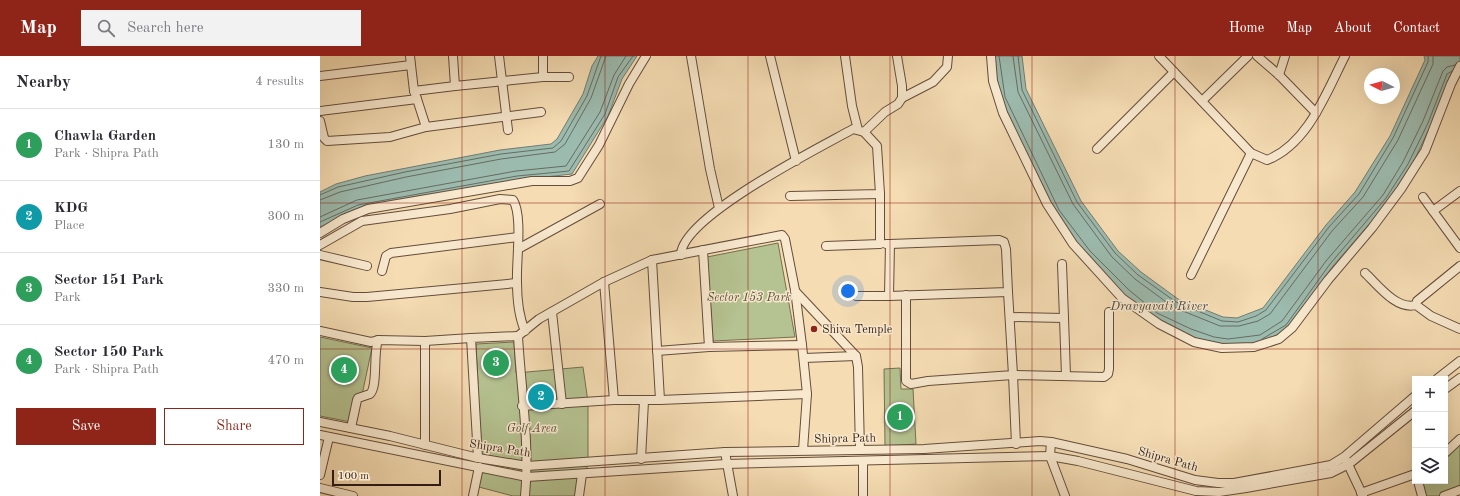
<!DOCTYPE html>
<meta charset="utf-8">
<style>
body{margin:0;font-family:"Old Standard TT",serif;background:#f2f2f3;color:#2b2b33}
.controls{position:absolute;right:12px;bottom:12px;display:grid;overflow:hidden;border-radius:0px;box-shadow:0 4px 16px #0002}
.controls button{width:36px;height:36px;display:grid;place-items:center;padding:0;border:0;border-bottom:1px solid #e1e1e2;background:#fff;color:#2b2b33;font:20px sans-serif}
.compass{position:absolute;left:1044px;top:12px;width:36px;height:36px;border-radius:50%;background:#fff;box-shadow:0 4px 16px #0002;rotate:276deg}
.scale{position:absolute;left:12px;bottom:10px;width:109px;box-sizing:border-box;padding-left:4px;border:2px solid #341d13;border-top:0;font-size:11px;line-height:14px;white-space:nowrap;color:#341d13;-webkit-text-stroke:3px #f8e8ce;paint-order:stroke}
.you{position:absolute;left:528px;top:235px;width:14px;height:14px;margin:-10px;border:3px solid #fff;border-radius:50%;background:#1a73e8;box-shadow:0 0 0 6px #1a73e833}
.badge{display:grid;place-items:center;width:26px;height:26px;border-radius:50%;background:#8f2418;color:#fff;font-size:13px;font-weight:700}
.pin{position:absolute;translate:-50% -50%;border:2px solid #fff;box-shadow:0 1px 4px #0006}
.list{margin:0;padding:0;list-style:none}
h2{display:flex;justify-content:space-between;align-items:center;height:52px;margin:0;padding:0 16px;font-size:17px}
h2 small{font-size:13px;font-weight:400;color:#7c7c81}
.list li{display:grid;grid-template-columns:26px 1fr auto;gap:12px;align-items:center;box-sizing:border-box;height:72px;padding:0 16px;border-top:1px solid #e1e1e2}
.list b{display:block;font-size:15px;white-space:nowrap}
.list p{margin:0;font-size:13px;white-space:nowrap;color:#7c7c81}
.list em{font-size:13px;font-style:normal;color:#7c7c81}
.actions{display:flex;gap:8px;padding:12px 16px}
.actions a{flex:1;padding:9px 0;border:1px solid #8f2418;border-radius:0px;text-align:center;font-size:14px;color:#8f2418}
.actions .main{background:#8f2418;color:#fff}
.icon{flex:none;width:22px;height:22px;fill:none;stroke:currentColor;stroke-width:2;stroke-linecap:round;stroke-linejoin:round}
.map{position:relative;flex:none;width:1140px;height:440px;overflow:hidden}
header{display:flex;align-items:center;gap:24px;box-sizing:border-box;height:56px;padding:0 20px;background:#8f2418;color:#fff}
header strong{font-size:19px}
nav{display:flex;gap:22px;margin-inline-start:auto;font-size:14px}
.search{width:280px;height:36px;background:#f2f2f3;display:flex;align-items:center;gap:10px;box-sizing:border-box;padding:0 14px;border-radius:0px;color:#7c7c81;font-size:15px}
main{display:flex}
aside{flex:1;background:#fff}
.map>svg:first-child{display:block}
.green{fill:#b5c291;stroke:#747052}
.water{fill:#9cbbaf;stroke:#727c71}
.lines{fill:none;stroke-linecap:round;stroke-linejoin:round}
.shore{stroke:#686c61;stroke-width:1}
.minor-casing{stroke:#644d3b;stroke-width:10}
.minor{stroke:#f8e8ce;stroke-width:8}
.grid{fill:none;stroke:#8f2418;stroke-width:1;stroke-opacity:0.55}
.poi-dot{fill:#8f2418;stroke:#f8e8ce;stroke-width:1.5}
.labels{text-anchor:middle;stroke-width:3;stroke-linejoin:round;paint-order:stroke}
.park-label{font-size:12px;font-style:italic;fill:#5b4f39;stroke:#f8e8ce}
.poi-label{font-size:12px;fill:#341d13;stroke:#f8e8ce;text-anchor:start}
.street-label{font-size:12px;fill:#341d13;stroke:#f8e8ce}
.water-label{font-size:13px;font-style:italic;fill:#534c42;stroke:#f8e8ce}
</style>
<header>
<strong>Map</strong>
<div class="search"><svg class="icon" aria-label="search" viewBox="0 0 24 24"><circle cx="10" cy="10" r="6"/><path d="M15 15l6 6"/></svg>Search here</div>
<nav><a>Home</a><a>Map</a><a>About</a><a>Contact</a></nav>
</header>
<main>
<aside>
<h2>Nearby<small>4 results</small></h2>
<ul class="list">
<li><span class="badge" style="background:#2e9e5b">1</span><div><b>Chawla Garden</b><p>Park · Shipra Path</p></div><em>130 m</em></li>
<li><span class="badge" style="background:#0f9aa8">2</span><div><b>KDG</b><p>Place</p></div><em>300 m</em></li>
<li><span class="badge" style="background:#2e9e5b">3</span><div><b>Sector 151 Park</b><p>Park</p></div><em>330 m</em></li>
<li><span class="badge" style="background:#2e9e5b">4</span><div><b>Sector 150 Park</b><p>Park · Shipra Path</p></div><em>470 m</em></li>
</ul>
<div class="actions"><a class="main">Save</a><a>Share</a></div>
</aside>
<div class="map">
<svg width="1140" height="440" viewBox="0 0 1140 440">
<rect width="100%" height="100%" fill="#f5dcb3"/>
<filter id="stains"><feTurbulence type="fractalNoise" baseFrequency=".005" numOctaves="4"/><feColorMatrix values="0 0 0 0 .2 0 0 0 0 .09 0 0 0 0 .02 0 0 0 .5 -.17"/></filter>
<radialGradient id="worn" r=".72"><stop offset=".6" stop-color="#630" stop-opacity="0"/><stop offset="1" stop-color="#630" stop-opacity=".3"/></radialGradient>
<!-- green -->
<g class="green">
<path d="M458,187L475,281L393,285L387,201Z"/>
<path d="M0,281L52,292L36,367L0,360Z"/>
<path d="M194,286L196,317L263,311L268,346V407L260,440H193L155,430L159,411L153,330L158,328L156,288Z"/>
<path d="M580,312L581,333H593L596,388L565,390L564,313Z"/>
<path d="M1140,381V434L1124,440H1102L1098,425H1125V394Z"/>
</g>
<!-- water -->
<g class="water">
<path d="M278,0H317L302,23L288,60L252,118L198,124L39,153L0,171V136L16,128L45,120L180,94L231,88L237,83L263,38L272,10Z"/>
<path d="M670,0H702L706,33L761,145L798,195L821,216L858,243L903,261L917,262L943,252L1006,169L1035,136L1070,80L1105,4L1104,0H1140V18L1131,19L1111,69L1091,111L1070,144L1013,210L968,272L943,287L908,292L867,282L803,241L731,159L676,43Z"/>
</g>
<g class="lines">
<!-- shore -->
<g class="shore">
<path d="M679,0L685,41L739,154L770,195L809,234L837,257L871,273L894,281L908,283L940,279L962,265L1006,205L1063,139L1083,106L1103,65L1123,15L1127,11L1135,9"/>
<path d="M693,0L698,36L753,148L792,201L815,223L853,251L900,270H919L938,265L950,258L1012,175L1043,141L1078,84L1113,8V0"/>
<path d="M698,0L702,34L757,146L795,197L818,219L856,246L902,265L918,266L936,260L946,254L1009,171L1039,138L1073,82L1108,6V0"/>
<path d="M0,139L18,131L85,116L181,98L233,92L241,85L267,40L281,0"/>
<path d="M0,144L20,136L86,121L181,103L235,96L245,88L271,42L286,0"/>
<path d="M0,161L37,144L196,115L246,110L280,56L294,19L306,0"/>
<path d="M0,166L38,149L197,120L249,115L285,58L298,21L313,0"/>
<path d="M942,283L966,269L1010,208L1066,142L1088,108L1108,67L1127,18L1132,15"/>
</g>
<defs>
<g id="minor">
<path d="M133,0L135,30L223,21V0"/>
<path d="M179,0L188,74"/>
<path d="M371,0L390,113L399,152"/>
<path d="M450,0L476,105"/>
<path d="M525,0L532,50L538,74"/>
<path d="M671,0L673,25L683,57L727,148L753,188L802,242L839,268L874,286L902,292L934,291L959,283L972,272L1008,224L1052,172L1081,133L1105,95L1131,28L1140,10"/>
<path d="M839,0L931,97L947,104C988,88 1006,37 1025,0"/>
<path d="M937,0L959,19L996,57"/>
<path d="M959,19L965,0"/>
<path d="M0,20L91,9L90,0"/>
<path d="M223,21H249"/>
<path d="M94,35L135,30"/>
<path d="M582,42L613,26L627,11L628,0"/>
<path d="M882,45L928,0"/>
<path d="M0,55L97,43L94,35L91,9"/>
<path d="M0,65L4,82L7,85L70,81L106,71L97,43"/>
<path d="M106,71L221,56"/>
<path d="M544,76L565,56L578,48L582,42V30L577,0"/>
<path d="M777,93L854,16"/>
<path d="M1140,135L1113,155L1140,192"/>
<path d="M1103,141L1113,155"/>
<path d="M0,177L23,163L48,153L212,125H250L258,122L279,89L309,28L326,0"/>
<path d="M0,189L42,165L130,153L180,143L193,144C203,159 196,206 197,226C197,242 199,261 205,275"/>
<path d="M506,190L560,188V138"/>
<path d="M198,193L280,148"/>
<path d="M383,194L389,291"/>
<path d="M0,199L47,210"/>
<path d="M361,199C361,161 499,92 533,73L544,76L557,90L560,138L470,140"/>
<path d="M332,204L462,179L465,183L475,234L482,289"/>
<path d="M742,208L744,262"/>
<path d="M1140,210L1097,245L1096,249L1111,260L1140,273"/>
<path d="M62,215L66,200L71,197L198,181"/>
<path d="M1045,217C1058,229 1076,254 1096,249"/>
<path d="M871,219L931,97"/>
<path d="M284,226L294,344"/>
<path d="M475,235L536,300L538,311L540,394"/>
<path d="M0,236L33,241H47L197,227"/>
<path d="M586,239V325L591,328L608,325L693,319L688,236"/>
<path d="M536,240H569L570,188H566"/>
<path d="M569,240L688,236L686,193L684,186L679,184L570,188"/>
<path d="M232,256L242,348"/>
<path d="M690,261L744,262L746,320"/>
<path d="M0,275L51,286L58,284"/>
<path d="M105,285L151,282"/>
<path d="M337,295L389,291L482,289L487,338L483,394"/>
<path d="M484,302L536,300"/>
<path d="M1117,323L1140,305"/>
<path d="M1125,333L1140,322"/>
<path d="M340,344L487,338"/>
<path d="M202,350L294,344H340L332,204L284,226L219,263L198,280C201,332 210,389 205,440"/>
<path d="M0,366L70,380L158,402L207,410L405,396L604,393L720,385L731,386L807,403L875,424L898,427H914L1011,409L1024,401L1095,340"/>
<path d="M31,372L37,344L38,342L50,338C58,331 53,297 58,284L105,285V389"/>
<path d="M0,379L207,421L406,408L730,400L758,405L876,435L899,436L926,432L1011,417L1029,408L1095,355"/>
<path d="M731,386L730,400L745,440"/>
<path d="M696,388L693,319L784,321L788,318L789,313V256"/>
<path d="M405,396L413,440"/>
<path d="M1125,397L1140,383"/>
<path d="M158,402L151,282L198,280"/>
<path d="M321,403L324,345"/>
<path d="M1026,404L1043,440"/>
<path d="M543,405V440"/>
<path d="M0,419L9,381"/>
<path d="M1098,425L1102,440"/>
<path d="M0,432L33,440"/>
<path d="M1041,437L1095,418"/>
<path d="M153,440L159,411"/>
<path d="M259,440L262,418"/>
<path d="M1124,440L1140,434"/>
</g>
</defs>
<!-- minor casing -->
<use href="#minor" class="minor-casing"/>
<!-- minor -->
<use href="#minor" class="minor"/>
</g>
<!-- grid -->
<path class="grid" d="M142,0V440M285,0V440M428,0V440M570,0V440M712,0V440M855,0V440M998,0V440M0,147H1140M0,293H1140"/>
<!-- markers -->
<circle class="poi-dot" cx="494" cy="273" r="4"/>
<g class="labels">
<!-- park labels -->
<g class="park-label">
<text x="429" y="245">Sector 153 Park</text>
<text x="212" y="376">Golf Area</text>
</g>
<!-- poi labels -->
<g class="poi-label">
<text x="502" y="277">Shiva Temple</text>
</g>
<!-- street labels -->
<g class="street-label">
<text transform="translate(525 382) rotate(-1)" y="4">Shipra Path</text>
<text transform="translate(180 392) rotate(9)" y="4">Shipra Path</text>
<text transform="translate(848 403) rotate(16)" y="4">Shipra Path</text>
</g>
<!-- water labels -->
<g class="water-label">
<text x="839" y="254">Dravyavati River</text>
</g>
</g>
<rect width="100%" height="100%" filter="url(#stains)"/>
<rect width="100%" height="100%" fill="url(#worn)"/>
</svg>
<div class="controls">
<button>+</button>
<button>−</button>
<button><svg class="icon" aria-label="layers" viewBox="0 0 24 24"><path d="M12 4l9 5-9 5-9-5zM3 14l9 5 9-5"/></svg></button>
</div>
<svg class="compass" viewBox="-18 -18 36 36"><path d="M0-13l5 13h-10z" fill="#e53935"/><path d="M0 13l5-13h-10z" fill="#7c7c81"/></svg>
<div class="scale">100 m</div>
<div class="you"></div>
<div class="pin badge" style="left:580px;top:361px;background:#2e9e5b">1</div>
<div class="pin badge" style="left:221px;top:341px;background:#0f9aa8">2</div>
<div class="pin badge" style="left:176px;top:307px;background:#2e9e5b">3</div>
<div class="pin badge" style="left:24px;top:314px;background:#2e9e5b">4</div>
</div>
</main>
